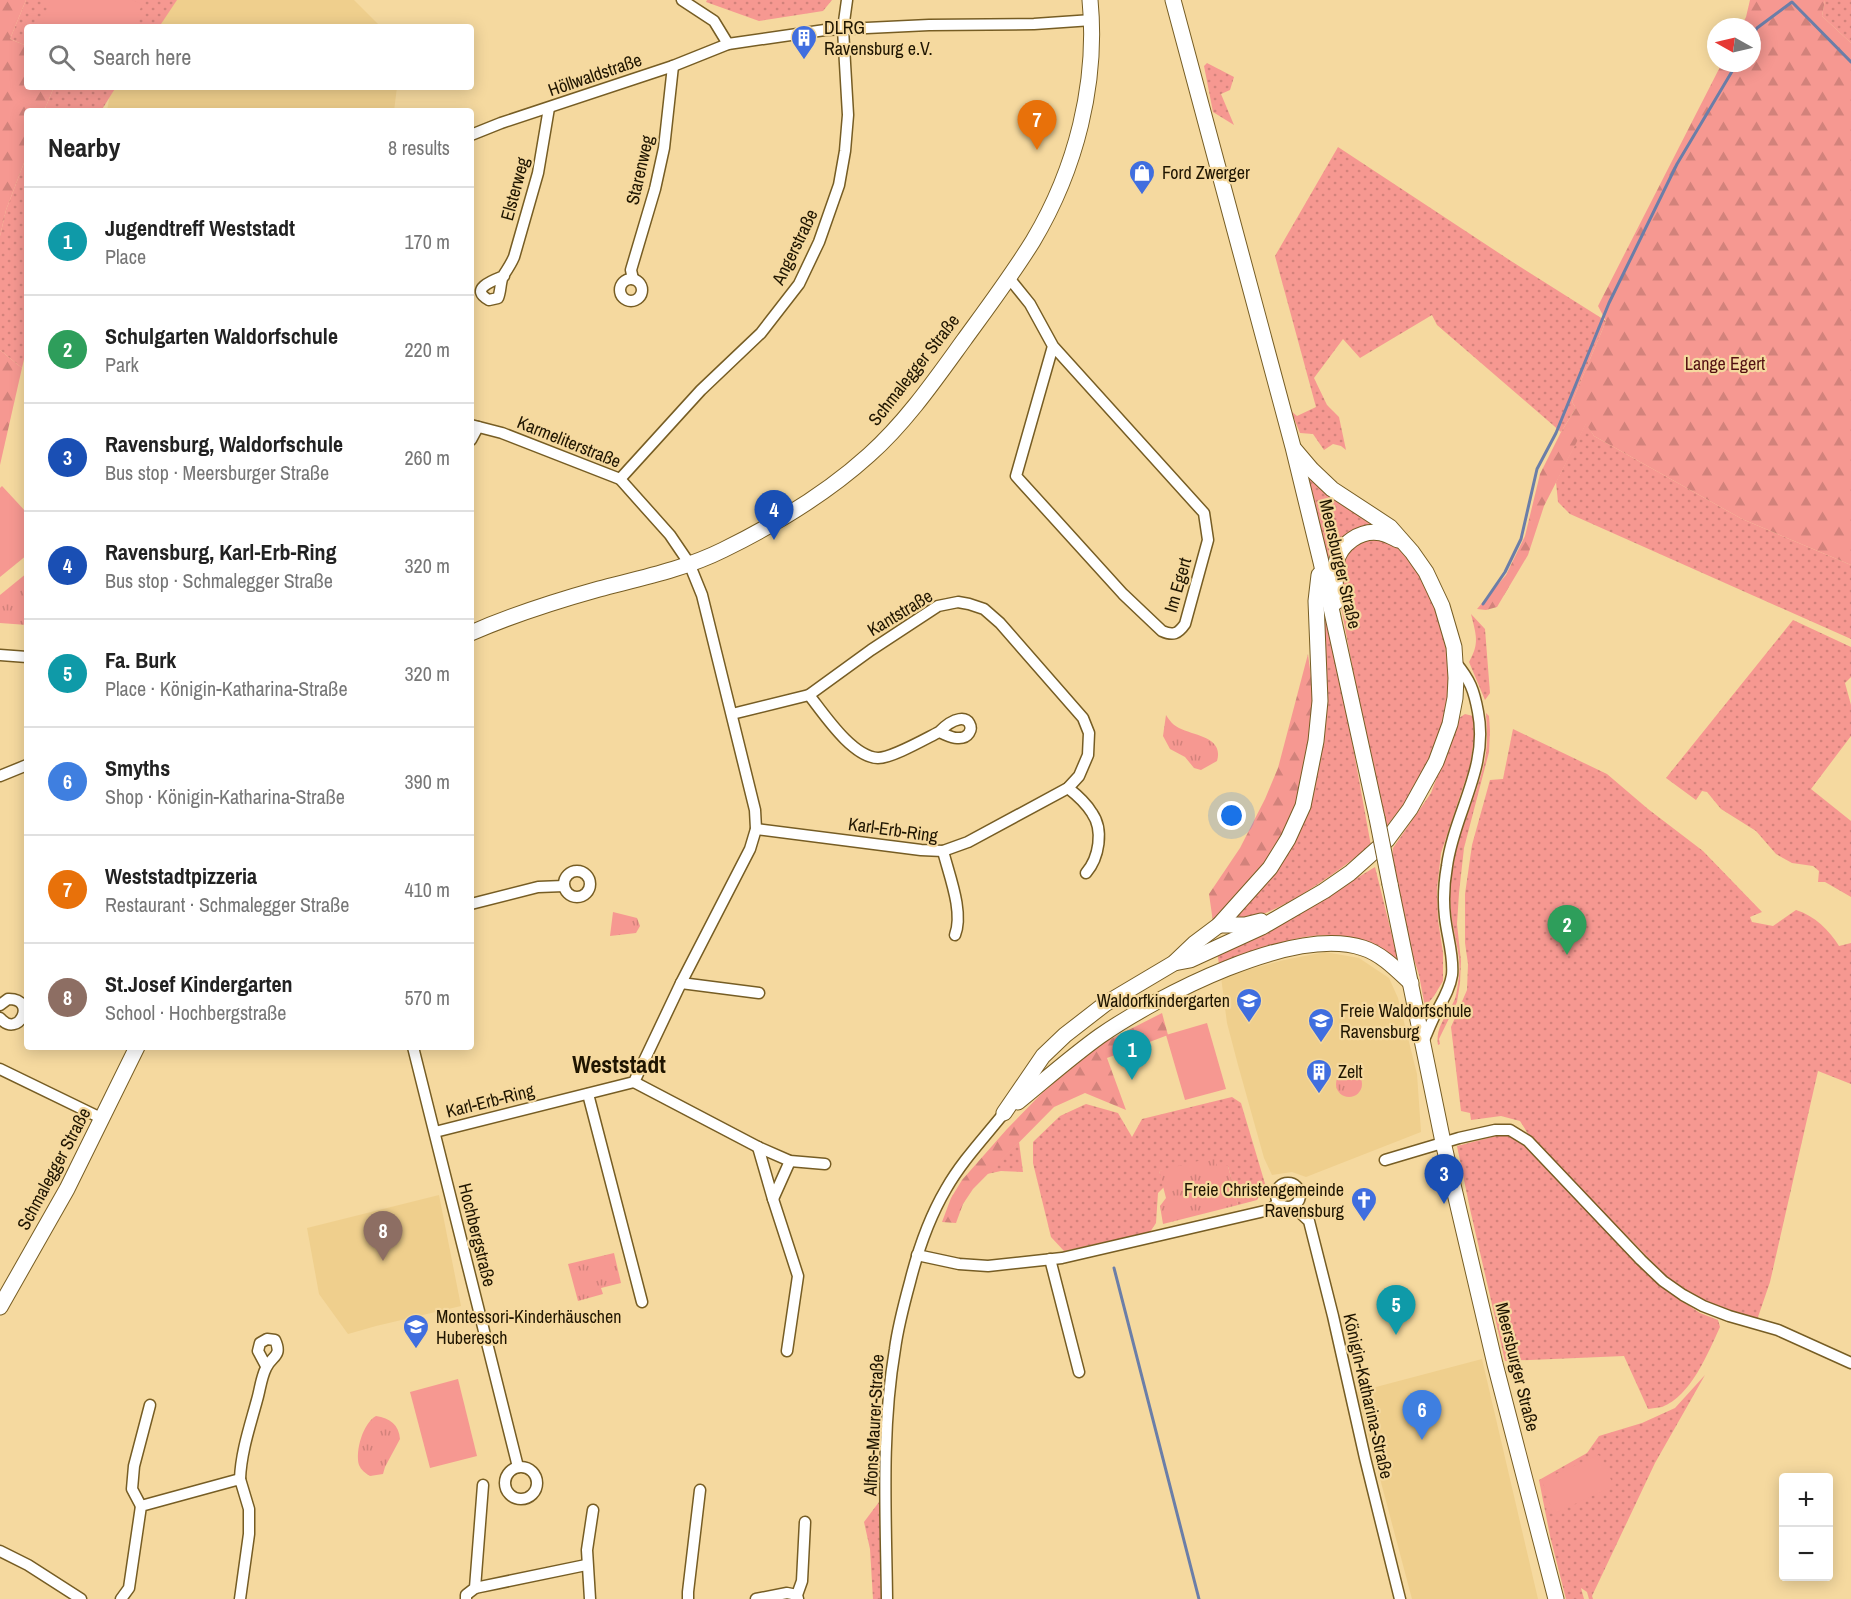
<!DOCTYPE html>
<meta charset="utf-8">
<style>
body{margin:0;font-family:"Archivo Narrow",sans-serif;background:#f2f2f2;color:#222}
.controls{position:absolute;right:18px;bottom:18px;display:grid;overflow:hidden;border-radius:6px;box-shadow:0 3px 15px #0003}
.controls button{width:54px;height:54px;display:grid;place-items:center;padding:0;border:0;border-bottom:2px solid #e0e0e0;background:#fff;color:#222;font:30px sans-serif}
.compass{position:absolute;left:1707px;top:18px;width:54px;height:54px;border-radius:50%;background:#fff;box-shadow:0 3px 15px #0003;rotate:278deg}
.you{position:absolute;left:1232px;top:816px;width:21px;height:21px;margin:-15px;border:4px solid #fff;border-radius:50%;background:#1a73e8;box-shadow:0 0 0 9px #1a73e833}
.badge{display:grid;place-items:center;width:39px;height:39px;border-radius:50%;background:#7c3aed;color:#fff;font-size:20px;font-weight:700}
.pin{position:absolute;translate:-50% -50px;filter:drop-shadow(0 2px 3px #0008)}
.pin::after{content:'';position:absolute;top:32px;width:21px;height:18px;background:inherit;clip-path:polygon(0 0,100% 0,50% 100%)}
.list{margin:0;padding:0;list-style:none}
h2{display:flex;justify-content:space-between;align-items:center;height:78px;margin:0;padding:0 24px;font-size:26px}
h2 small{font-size:20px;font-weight:400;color:#767676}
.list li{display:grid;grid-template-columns:39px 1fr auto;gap:18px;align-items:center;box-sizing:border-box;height:108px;padding:0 24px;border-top:2px solid #e0e0e0}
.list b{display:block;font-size:22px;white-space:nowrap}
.list p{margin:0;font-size:20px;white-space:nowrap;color:#767676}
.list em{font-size:20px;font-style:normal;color:#767676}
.icon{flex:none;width:33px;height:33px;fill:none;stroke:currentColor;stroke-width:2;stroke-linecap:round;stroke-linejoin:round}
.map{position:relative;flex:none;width:1851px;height:1599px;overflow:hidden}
.search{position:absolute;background:#fff;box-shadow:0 3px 15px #0003;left:24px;top:24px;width:450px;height:66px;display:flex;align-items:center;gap:15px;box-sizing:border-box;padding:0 21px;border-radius:6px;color:#767676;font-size:22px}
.panel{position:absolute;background:#fff;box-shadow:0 3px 15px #0003;left:24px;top:108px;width:450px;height:942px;border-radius:6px}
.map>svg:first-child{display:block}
.built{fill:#efcf8d}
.grass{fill:url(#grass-dots)}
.forest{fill:url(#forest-firs)}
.park{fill:url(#park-tufts)}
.pitch{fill:#f69891}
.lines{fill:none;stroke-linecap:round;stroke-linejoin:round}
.stream{stroke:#6b7ea8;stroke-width:3}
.street-casing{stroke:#765d24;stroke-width:13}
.secondary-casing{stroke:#765d24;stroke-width:17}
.street{stroke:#fff;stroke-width:10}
.secondary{stroke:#fff;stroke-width:15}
.secondary-bridge-casing{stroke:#765d24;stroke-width:17;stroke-linecap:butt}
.secondary-bridge{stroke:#fff;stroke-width:15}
.labels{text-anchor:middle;stroke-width:4.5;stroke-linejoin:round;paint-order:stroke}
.poi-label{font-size:18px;fill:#1f1500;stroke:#f5d99f;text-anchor:start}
.street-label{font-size:18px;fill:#1f1500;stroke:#f5d99f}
.park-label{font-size:18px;fill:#531012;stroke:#f5d99f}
.district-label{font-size:24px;font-weight:bold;fill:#1f1500;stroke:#f5d99f}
</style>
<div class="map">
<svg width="1851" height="1599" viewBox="0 0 1851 1599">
<defs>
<pattern id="grass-dots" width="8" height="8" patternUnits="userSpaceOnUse" patternTransform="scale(1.5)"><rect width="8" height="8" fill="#f69891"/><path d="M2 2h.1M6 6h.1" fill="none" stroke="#d2827b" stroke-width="1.8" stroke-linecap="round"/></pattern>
<pattern id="forest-firs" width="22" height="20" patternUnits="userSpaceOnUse" patternTransform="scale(1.5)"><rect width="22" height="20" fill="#f69891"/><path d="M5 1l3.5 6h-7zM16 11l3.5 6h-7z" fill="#d2827b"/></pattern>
<pattern id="park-tufts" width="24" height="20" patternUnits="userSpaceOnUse" patternTransform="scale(1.5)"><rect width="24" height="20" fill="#f69891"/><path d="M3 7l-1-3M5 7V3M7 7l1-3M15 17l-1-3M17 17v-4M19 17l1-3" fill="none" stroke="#d2827b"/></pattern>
</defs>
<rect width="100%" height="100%" fill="#f5d99f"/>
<!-- built -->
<g class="built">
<path d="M31,0H354L381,27H27L20,33Z"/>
<path d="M111,87H397L394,111H349L336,109L335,111H107Z"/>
<path d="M1325,952L1359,958L1389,978L1398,998L1417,1074L1421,1132L1306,1177L1292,1172L1272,1175L1264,1158L1238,1065L1227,1023L1221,977L1284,960Z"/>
<path d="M439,1195L461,1306L376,1326L348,1334L319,1294L307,1228Z"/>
<path d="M1482,1359L1538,1599H1412L1357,1392Z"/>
</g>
<!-- grass -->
<g class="grass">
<path d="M26,0H177L159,27H27V46L10,39Z"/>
<path d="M707,0H832L823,11L759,21L706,2Z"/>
<path d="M1825,0H1851V43L1822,16Z"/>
<path d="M1207,63L1234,77L1230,90L1221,94L1234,125L1213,112L1204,66Z"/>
<path d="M54,87H116L101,111H44Z"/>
<path d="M1338,147L1511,261L1606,321L1572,402L1576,408L1561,432L1437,325L1432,315L1360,358L1343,339L1314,378L1327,405L1339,417L1346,450L1341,446L1333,444L1324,450L1313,434L1300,433L1291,411L1297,416L1316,407L1275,256Z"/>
<path d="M27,155V346L22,368L0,350V236L6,210Z"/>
<path d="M1586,423L1594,436L1742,519L1851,565V639L1570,514L1558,502L1556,482Z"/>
<path d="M1306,472L1381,526C1349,527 1337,535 1330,568Z"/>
<path d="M1374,538L1398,543L1422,571L1448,640L1450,689L1446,713L1439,737L1430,760L1406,801L1383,831L1340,601C1339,584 1338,558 1352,546C1357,542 1368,540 1374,538Z"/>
<path d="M1323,600L1344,697L1371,846C1334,873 1277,919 1231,921L1302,822L1316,780L1323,739Z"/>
<path d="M1471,614L1485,629L1490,693L1485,700L1469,662C1480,643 1476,635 1471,614Z"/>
<path d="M1793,620L1851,647V677L1845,683L1851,705V736L1811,789L1851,821V897L1825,882H1818L1819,871L1813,866L1792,863L1776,854L1756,831L1721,809L1707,792L1702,791L1696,800L1666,778Z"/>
<path d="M1486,713L1489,716L1490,731L1489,752L1464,848L1459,893L1457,924L1461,961L1460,983L1457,1002L1439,1039L1440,1044L1438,1045C1435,1026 1448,1015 1455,999C1457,992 1458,983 1459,976C1461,961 1457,946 1454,931C1450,912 1449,892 1451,872C1457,833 1477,797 1485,759C1488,744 1487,728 1486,713Z"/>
<path d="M1465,714L1473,716L1474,738L1470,766L1441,853L1437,889L1438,920L1443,953V981L1434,996L1425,1007L1419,975L1390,884L1393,848L1431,793L1459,718Z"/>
<path d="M1513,729L1607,774L1648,809L1703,851L1762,912L1750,917L1752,922L1773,926L1796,910C1815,916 1829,930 1839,946L1851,943V1084L1818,1071L1770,1282L1758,1317L1760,1321L1728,1311L1705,1301L1673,1283L1530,1137L1520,1121L1501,1116L1471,1120L1470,1113L1461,1111L1451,1027L1467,990L1468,964L1465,943V894L1472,845L1490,780L1503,779Z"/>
<path d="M1375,867L1400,968C1386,961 1359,942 1346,938C1308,927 1255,952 1219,964L1217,952L1352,881Z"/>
<path d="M1232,1097L1241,1103L1266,1187L1257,1200L1238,1205L1228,1166L1159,1171L1164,1187L1158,1193L1156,1223L1150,1232L1064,1251L1051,1237L1033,1163V1142L1060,1116L1086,1104L1118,1113L1132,1137L1142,1119Z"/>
<path d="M1500,1135L1515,1136L1530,1147L1664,1289L1700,1313L1718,1320L1720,1327C1708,1353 1691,1396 1662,1407C1658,1408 1652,1408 1648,1409L1624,1356L1505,1361L1470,1209L1457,1146Z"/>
<path d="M1019,1142L1023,1172L1001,1171L987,1174Z"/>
<path d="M1705,1375L1655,1463L1592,1596L1593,1599H1589L1587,1592L1581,1588L1584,1599H1566L1550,1536L1539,1480L1587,1453L1599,1436L1642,1423L1675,1408Z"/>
<path d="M879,1502L880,1510L881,1599H873L870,1549L864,1522Z"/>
</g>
<!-- forest -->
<g class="forest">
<path d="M0,0H26L10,39L27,46V87H54L44,111H27V155L6,210L0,236Z"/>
<path d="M1750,0H1825L1822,16L1851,43V565L1742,519L1594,436L1586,424L1544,506L1528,555L1497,607L1486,610L1477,609L1506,575L1525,536L1540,474L1561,432L1576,408L1572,402L1606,321L1598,306L1722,63H1752V27H1741L1746,17Z"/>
<path d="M0,350L22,368L0,465Z"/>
<path d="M1308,654L1313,692L1311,742L1293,817L1272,857L1213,922L1209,894L1240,848L1265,799L1278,768Z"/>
<path d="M1162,1013L1168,1035L1107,1058L1126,1110L1085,1093L1054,1107L973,1189L963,1204L956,1223L942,1222L951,1198L962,1180L1007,1129L1043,1092L1101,1044Z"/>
</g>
<!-- park -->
<g class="park">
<path d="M27,573V625L0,623V595Z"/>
<path d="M1166,715C1170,721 1173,725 1179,728C1195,736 1224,737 1217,761L1201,770L1194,768L1185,757L1170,749L1163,736Z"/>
<path d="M613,912L637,918L640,926L636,933L610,936Z"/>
<circle cx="1349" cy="1084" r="13"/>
<path d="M1214,1157L1217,1166H1228L1238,1205L1163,1224L1160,1206L1166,1198L1159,1171Z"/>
<path d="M614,1253L621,1283L601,1288L603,1294L578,1301L568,1264Z"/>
<path d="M376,1416C390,1418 399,1425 400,1439L385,1467L383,1474L370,1476C365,1473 361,1470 359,1465C355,1451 363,1423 376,1416Z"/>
</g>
<!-- pitch -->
<g class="pitch">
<path d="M50,0H132L142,4L134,27H41Z"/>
<path d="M2,486L27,513V555L0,577V488Z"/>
<path d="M1207,1023L1226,1089L1185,1100L1166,1035Z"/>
<path d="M458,1379L477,1456L430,1468L410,1392Z"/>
<path d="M1599,1455L1614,1486L1553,1514L1542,1480Z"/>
</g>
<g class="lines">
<!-- stream -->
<g class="stream">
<path d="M1752,37L1757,28L1792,2L1851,62"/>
<path d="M1483,604L1505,572L1521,539L1537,469L1556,433L1609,303L1677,164L1737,63"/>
<path d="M1114,1268L1199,1599"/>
</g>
<defs>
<g id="street">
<path d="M682,0L714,21L728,44"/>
<path d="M471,135L501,123L673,66L728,44L825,30L929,25L1034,24L1092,20"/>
<path d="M504,276C494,280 468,289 489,300L498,298C501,291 500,283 503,276C507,270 511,264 514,257L538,173L549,108"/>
<path d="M1009,278L1030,304L1053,346L1016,476L1123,594L1162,631C1173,636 1178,634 1185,624L1208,540L1204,513L1053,346"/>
<path d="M633,279L631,270L655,189L664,148L673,66"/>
<circle cx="631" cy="290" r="11"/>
<path d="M471,440L478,427"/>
<path d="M620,479L701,390L761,333L799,284L819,242L839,185L845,151L848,115L843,29L847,0"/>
<path d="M0,655L27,657"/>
<path d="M809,695C824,714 852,757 878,758C892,758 925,739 939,732C945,734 951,738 957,738C981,740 972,699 939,732"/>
<path d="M732,714L809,695L871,650L938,606L958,602L969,604L984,609L1000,623L1083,718L1089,733L1088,755L1079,776L1068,788L968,842L943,851L921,850L756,829"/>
<path d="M0,776L27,765"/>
<path d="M1068,788C1077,795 1086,803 1092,813C1104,830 1099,858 1086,873"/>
<path d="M943,851C949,875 964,912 955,935"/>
<circle cx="577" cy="884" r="13"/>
<path d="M471,904L538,887L564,886"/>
<path d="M681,983L759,993"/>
<path d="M0,1005L8,999C38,998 19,1040 0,1018"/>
<path d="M1423,1042C1428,1031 1432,1020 1438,1009C1444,998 1450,988 1452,975C1454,956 1447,936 1445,917C1443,900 1444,883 1447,866C1454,813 1489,768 1478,712C1474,690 1470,680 1456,663"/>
<path d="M413,1047L518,1467"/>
<path d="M0,1069L103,1119"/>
<path d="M634,1082L758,1147L790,1161L825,1164"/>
<path d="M588,1094L642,1302"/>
<path d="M435,1132L634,1082L681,983L750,849L756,829L755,810L702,595L689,563L670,535L620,479L502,433L471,425"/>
<path d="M758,1147L773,1199L798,1276L787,1351"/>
<path d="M1385,1160L1459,1138L1495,1130H1510L1528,1141L1641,1260L1663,1281L1683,1295L1703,1306L1729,1316L1778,1330L1851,1363"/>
<circle cx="1288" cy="1195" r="12"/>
<path d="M773,1199L790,1161"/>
<path d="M1293,1206L1309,1221L1333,1316L1365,1458L1400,1599"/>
<path d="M917,1255L959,1264L988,1266L1062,1258L1269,1210L1279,1202"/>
<path d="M1050,1259L1079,1372"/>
<circle cx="521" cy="1483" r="16"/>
<path d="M240,1479C241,1452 250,1426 257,1400C260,1390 261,1378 266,1368C271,1356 283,1357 275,1340L267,1339L260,1343L258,1351L266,1366"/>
<path d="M141,1506L132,1489L134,1466L150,1405"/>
<path d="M0,1551L28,1565L81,1599"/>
<path d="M475,1588L586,1565"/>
<path d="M121,1599L129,1588L141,1506L240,1479L249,1509V1534L240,1599"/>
<path d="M466,1599V1595L475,1588L483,1485"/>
<path d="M590,1599L587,1550L593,1510"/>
<path d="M688,1599V1592L700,1490"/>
<path d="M756,1599L787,1593L797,1595"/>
<path d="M798,1599L797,1595L802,1581L805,1522"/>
<path d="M887,1599C886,1516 881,1431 895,1349C898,1326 904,1304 910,1282C918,1250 929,1218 946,1189C962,1161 984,1138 1004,1113"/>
</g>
<g id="secondary">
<path d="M1173,0L1293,447L1321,562L1377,818"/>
<path d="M1336,602C1336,590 1334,576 1336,564C1339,544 1361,529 1381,533C1387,534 1392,537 1398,540"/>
<path d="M471,633C512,615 556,601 599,589C641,578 685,569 723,550C776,524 826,494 869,455C906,422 935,380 964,340C988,307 1012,275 1033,241C1076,169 1098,83 1090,0"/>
<path d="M1390,884L1443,1142L1495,1364L1556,1599"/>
<path d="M1219,925H1245L1261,921"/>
<path d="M1174,963L1190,960L1262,927L1324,891L1350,873L1387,840L1410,809L1436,762L1450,724L1455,698L1456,678L1454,647L1442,606L1426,572L1412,552L1390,527L1332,489L1312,470L1295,450"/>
<path d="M1018,1102C1045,1080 1072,1056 1100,1036C1158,996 1293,925 1363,948C1382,954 1397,970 1411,983"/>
<path d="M1004,1113L1043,1056L1065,1035L1105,1004L1174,963L1195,943L1219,925L1270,868L1288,839L1303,806L1316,741L1320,701L1316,601L1319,575"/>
<path d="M0,1307L67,1189L137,1047"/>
</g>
</defs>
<!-- street casing -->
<use href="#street" class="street-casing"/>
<!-- secondary casing -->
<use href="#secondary" class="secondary-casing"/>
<!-- street -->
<use href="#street" class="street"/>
<!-- secondary -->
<use href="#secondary" class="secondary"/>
<defs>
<path id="secondary-bridge" d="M1377,818L1390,884"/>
</defs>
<!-- secondary-bridge casing -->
<use href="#secondary-bridge" class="secondary-bridge-casing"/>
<!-- secondary-bridge -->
<use href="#secondary-bridge" class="secondary-bridge"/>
</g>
<!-- icons -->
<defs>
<symbol id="building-pin" viewBox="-11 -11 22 30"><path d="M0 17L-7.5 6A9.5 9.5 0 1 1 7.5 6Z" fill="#406edf" stroke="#f5d99f"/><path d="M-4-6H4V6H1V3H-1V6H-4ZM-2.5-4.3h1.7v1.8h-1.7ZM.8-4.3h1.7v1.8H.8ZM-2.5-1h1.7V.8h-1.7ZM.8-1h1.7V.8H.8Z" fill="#fff"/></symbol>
<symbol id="shop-pin" viewBox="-11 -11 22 30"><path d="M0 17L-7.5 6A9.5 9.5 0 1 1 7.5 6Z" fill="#406edf" stroke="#f5d99f"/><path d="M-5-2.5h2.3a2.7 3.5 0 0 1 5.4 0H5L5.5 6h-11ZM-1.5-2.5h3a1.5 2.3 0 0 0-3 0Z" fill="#fff"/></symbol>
<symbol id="school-pin" viewBox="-11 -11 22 30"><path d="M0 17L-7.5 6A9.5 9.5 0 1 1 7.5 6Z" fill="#406edf" stroke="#f5d99f"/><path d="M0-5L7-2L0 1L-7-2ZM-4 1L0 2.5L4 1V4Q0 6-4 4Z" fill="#fff"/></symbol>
<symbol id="church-pin" viewBox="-11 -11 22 30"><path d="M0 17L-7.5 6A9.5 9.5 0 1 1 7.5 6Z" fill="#406edf" stroke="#f5d99f"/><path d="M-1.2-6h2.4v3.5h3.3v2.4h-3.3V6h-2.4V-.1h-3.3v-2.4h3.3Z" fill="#fff"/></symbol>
</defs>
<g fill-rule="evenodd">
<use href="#building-pin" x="789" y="23" width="30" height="40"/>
<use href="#shop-pin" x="1127" y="158" width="30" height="40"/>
<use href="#school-pin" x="1234" y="986" width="30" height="40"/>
<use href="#school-pin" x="1306" y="1006" width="30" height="40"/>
<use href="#building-pin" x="1304" y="1057" width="30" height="40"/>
<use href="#church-pin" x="1349" y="1185" width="30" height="40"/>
<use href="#school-pin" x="401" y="1312" width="30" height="40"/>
</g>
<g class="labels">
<!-- poi labels -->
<g class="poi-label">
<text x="824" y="34">DLRG<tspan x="824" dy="21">Ravensburg e.V.</tspan></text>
<text x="1162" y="179">Ford Zwerger</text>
<text x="1230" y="1007" text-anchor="end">Waldorfkindergarten</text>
<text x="1340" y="1017">Freie Waldorfschule<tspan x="1340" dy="21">Ravensburg</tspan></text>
<text x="1338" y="1078">Zelt</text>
<text x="1344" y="1196" text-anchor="end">Freie Christengemeinde<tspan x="1344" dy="21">Ravensburg</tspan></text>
<text x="436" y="1323">Montessori-Kinderhäuschen<tspan x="436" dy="21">Huberesch</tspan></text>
</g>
<!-- street labels -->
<g class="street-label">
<text transform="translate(595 75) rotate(-19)" y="6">Höllwaldstraße</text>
<text transform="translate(640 170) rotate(-77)" y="6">Starenweg</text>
<text transform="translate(515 189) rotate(-75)" y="6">Elsterweg</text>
<text transform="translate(795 247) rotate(-64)" y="6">Angerstraße</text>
<text transform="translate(914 370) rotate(-52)" y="6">Schmalegger Straße</text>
<text transform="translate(569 442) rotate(22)" y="6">Karmeliterstraße</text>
<text transform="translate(1340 564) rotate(77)" y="6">Meersburger Straße</text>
<text transform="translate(1178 585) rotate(-74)" y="6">Im Egert</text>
<text transform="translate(900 613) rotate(-31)" y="6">Kantstraße</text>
<text transform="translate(893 830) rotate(8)" y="6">Karl-Erb-Ring</text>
<text transform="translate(490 1101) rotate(-14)" y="6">Karl-Erb-Ring</text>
<text transform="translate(54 1169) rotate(-62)" y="6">Schmalegger Straße</text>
<text transform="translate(477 1235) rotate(76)" y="6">Hochbergstraße</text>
<text transform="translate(1517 1367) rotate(76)" y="6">Meersburger Straße</text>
<text transform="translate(1368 1396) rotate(77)" y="6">Königin-Katharina-Straße</text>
<text transform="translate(874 1425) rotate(-87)" y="6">Alfons-Maurer-Straße</text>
</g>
<!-- park labels -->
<g class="park-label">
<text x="1725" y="370">Lange Egert</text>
</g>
<!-- district labels -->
<g class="district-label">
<text x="619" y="1073">Weststadt</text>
</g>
</g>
</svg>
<div class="controls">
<button>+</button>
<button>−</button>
</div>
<svg class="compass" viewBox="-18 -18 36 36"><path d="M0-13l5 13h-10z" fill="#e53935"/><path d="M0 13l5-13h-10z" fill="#767676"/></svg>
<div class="you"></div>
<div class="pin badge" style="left:1132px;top:1080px;background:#0f9aa8">1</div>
<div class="pin badge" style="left:1567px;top:955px;background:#2e9e5b">2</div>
<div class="pin badge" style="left:1444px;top:1204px;background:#1a4fb4">3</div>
<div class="pin badge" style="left:774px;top:540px;background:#1a4fb4">4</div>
<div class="pin badge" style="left:1396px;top:1335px;background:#0f9aa8">5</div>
<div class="pin badge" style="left:1422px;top:1440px;background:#3f7fe0">6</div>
<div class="pin badge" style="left:1037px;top:150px;background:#e8710a">7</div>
<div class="pin badge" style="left:383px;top:1261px;background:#8d6e63">8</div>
<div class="search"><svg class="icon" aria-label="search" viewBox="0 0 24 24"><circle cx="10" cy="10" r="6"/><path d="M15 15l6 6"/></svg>Search here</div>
<section class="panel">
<h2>Nearby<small>8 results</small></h2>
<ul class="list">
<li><span class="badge" style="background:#0f9aa8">1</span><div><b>Jugendtreff Weststadt</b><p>Place</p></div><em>170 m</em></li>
<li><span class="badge" style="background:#2e9e5b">2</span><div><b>Schulgarten Waldorfschule</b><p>Park</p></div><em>220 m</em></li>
<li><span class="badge" style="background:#1a4fb4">3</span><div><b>Ravensburg, Waldorfschule</b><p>Bus stop · Meersburger Straße</p></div><em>260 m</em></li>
<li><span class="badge" style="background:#1a4fb4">4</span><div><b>Ravensburg, Karl-Erb-Ring</b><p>Bus stop · Schmalegger Straße</p></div><em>320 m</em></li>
<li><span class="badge" style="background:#0f9aa8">5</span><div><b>Fa. Burk</b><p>Place · Königin-Katharina-Straße</p></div><em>320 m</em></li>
<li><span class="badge" style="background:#3f7fe0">6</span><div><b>Smyths</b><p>Shop · Königin-Katharina-Straße</p></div><em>390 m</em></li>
<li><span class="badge" style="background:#e8710a">7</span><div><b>Weststadtpizzeria</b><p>Restaurant · Schmalegger Straße</p></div><em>410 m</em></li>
<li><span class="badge" style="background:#8d6e63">8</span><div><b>St.Josef Kindergarten</b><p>School · Hochbergstraße</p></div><em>570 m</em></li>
</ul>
</section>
</div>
